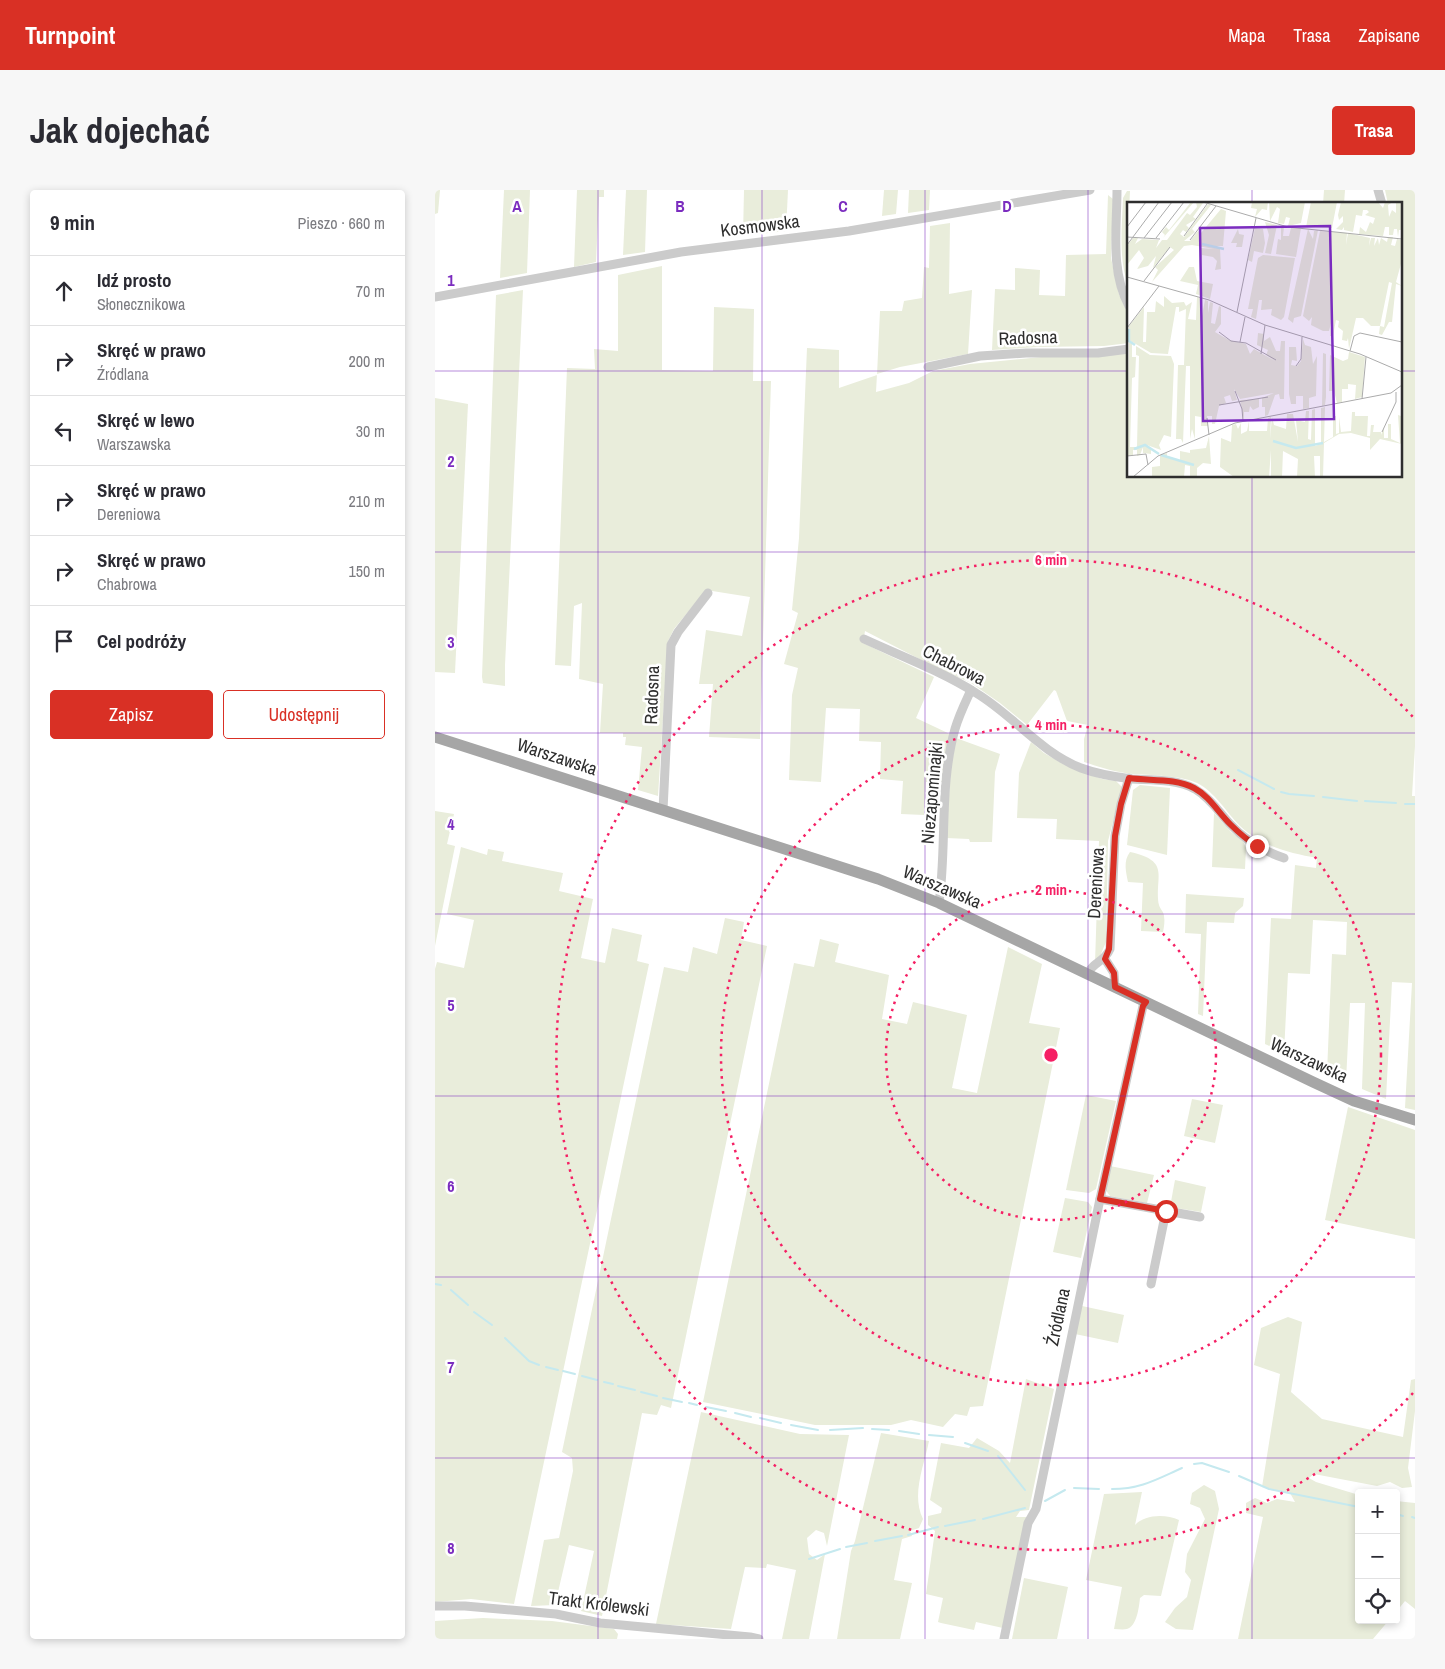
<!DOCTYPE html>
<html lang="pl">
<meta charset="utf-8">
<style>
body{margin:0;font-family:"Archivo Narrow",sans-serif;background:#f7f7f7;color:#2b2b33}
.controls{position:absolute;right:15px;bottom:15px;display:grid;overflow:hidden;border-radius:5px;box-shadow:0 2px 8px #0003}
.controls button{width:45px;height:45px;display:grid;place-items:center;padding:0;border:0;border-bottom:1px solid #e1e1e2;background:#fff;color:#2b2b33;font:25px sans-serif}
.stop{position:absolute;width:15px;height:15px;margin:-11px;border:4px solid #d93025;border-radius:50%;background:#fff}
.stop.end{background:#d93025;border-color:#fff;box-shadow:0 1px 5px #0008}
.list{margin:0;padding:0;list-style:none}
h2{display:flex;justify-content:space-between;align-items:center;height:65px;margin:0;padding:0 20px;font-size:21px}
h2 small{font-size:16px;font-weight:400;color:#7c7c81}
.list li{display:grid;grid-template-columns:32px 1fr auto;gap:15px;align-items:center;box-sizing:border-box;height:70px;padding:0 20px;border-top:1px solid #e1e1e2}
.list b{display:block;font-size:19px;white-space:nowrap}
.list p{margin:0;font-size:16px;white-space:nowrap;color:#7c7c81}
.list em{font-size:16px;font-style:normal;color:#7c7c81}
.actions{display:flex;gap:10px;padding:15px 20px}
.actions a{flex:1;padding:11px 0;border:1px solid #d93025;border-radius:5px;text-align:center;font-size:18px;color:#d93025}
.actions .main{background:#d93025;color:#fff}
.icon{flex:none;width:28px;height:28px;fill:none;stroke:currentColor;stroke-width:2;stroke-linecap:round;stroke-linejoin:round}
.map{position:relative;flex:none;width:980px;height:1449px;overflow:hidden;border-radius:5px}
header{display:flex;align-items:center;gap:30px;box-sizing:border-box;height:70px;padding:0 25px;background:#d93025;color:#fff}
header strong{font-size:24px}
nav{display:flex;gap:28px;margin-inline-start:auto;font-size:18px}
.intro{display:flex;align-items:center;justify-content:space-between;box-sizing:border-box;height:120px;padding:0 30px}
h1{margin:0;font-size:35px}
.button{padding:12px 22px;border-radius:5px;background:#d93025;color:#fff;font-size:18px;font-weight:700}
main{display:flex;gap:30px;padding:0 30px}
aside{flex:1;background:#fff;border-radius:5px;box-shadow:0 2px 8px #0003}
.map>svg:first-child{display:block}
.green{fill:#e9eddb}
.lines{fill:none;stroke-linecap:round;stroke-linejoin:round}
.stream{stroke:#c5e9ef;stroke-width:2}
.minor{stroke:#cbcbcb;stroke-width:9}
.major{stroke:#a6a6a6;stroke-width:11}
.route{stroke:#d93025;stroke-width:6}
.grid{fill:none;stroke:#7b2cbf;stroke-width:1;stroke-opacity:0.55}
.ring{fill:none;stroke:#f52064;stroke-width:2.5;stroke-dasharray:2.5 5}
.labels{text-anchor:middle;stroke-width:5;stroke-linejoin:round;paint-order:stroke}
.street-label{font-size:18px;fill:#2e2e2e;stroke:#fff}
.inset-river{fill:none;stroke:#c5e9ef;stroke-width:2.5}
.inset-road{fill:none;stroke:#ababab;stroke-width:1}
.view{fill:#7b2cbf;fill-opacity:0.15;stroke:#7b2cbf;stroke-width:2.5}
.inset-edge{fill:none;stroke:#2e2e2e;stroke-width:2.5}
.grid-label{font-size:16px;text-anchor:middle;font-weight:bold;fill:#7b2cbf;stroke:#fff;stroke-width:5;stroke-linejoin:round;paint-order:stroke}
.centre{fill:#f52064;stroke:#fff;stroke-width:2.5}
.ring-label{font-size:15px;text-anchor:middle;font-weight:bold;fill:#f52064;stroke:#fff;stroke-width:5;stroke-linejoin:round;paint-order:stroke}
</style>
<header>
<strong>Turnpoint</strong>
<nav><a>Mapa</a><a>Trasa</a><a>Zapisane</a></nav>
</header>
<div class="intro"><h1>Jak dojechać</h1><a class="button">Trasa</a></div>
<main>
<aside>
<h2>9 min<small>Pieszo · 660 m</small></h2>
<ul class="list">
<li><svg class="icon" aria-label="ahead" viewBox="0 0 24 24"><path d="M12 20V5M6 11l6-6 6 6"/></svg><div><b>Idź prosto</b><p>Słonecznikowa</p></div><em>70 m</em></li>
<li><svg class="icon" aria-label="right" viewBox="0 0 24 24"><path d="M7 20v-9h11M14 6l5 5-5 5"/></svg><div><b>Skręć w prawo</b><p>Źródlana</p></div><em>200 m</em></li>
<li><svg class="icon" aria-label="left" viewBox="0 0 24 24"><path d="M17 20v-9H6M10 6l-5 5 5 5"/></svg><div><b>Skręć w lewo</b><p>Warszawska</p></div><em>30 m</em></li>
<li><svg class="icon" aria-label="right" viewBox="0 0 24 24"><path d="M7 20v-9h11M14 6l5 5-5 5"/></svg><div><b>Skręć w prawo</b><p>Dereniowa</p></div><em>210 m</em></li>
<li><svg class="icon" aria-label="right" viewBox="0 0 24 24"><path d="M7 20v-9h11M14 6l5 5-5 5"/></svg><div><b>Skręć w prawo</b><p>Chabrowa</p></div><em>150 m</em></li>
<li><svg class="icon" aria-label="arrive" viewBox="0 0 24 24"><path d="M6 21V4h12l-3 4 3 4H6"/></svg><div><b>Cel podróży</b></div></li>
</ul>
<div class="actions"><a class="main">Zapisz</a><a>Udostępnij</a></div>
</aside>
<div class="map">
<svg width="980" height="1449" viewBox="0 0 980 1449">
<rect width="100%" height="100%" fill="#fff"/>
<!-- green -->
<g class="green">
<path d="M0,0H5L3,23L0,24Z"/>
<path d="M69,0H95L92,83L65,88Z"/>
<path d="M142,0H169V7H164L161,72L139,77Z"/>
<path d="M191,0H212L210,62L188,65Z"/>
<path d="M309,0H353L351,41L308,46Z"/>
<path d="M449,0H463L461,24L447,26Z"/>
<path d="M474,0H495L494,20L473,23Z"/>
<path d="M889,0H910L909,14H888Z"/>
<path d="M950,0H980V556L977,606H980V920L970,918L977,793L957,792L951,909L927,899L930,813H915L911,891L892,883L897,764L911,765L912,732L878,730L875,784L853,783L849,863L830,854L836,728L856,729L860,675L881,678L882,668C854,663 826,656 805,636C791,622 780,602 762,593C742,584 711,586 690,583C676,581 662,576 649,572V549L653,535L632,531L621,501L619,500L592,535L565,513L536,493L500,477L430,441L428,453L499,487L481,528L517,545L510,592H491L489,625L466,624L468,591L445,589L446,552L424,551L425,519L391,518L386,592L354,590L357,505L363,478L349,474L363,423L357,420L364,348L372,158L404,160V198L442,185L445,121H467L469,111L487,108L489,77L494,78L495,36L515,33L514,104L537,100L533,164L465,177L442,184L441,202L474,193L498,181L535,174L606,167L669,166L694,163V286H966V14H953Z"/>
<path d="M692,1H695L691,84H694V98C683,69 687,39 688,8Z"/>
<path d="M673,5L678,9L676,68L684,104L694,126V153L669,156L602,157L557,160L560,99L580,100V78L605,80L604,105L630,106L631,65L671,64Z"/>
<path d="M227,76V180L278,181L279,117L319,119L318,191H336L325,549L274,547L278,494H264L271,440L307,446L315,407L271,400L239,439L233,451L223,606L203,600L207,557L190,555L191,547H188V543H165L168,494L144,489L147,413L139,416L136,476L120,475L132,178L160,179L159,159L183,161V85Z"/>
<path d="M88,100L70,475V496L48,493L47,487L61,105Z"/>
<path d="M0,208L33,214L20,483L0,482Z"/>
<path d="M521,548L565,564L560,582L557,652H535L534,649L511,648L516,578Z"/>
<path d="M596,552L609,563L628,574L667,589L681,591L687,597L673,651L671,752L665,766L660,773L664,651L621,649L622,629L582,628L584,583Z"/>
<path d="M705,595L735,598L732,665L692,655L698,600Z"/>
<path d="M0,621L19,624L12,654L20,656L0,756Z"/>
<path d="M779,623L796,642L808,651L811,658L810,679L777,677Z"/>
<path d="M26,657L52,665L53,659L69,662L67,671L128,683L124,701L158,709L146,768L170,773L177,738L207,745L202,771L214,774L79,1414L36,1409L0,1412V779L2,772L29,778L39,730L12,724Z"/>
<path d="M695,662C737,671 719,687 724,715C725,719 729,722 729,726C730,731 729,737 728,742L706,741L708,693L693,692C691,682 688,671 695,662Z"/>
<path d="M751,704L809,708L808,716L800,723L799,733L772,732L768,826L763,824L766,744L750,743Z"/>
<path d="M290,728L309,732L306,750L332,756L236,1218L226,1215L222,1225L207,1223L167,1426L146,1421L159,1361L134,1355L120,1415L96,1416L109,1350L124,1348L138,1281L137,1268L127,1262L229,777L253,782L258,757L282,764Z"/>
<path d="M385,749L404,754L400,772L454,785L447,829L472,834L478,812L532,825L517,898L542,903L573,757L607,774L594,833L625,838L548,1216L535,1217L532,1226L520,1224L508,1237L476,1230L456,1235H380L268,1212L359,773L379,777Z"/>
<path d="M651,905L681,911L661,999L654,1003L631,1000Z"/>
<path d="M757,909L788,915L780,953L749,946Z"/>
<path d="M913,917L980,940V1049L890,1030Z"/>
<path d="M675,976L719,985L712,1013L675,1006L670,999Z"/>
<path d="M740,990L771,997L766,1022L735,1017Z"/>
<path d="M630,1008L653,1012L657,1017L646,1068L618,1062Z"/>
<path d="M647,1116L689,1125L683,1153L640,1144Z"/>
<path d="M853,1127L867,1132L856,1202L887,1229L968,1247L976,1190L980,1189V1221L973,1278L977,1297L967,1298L955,1292L942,1296L879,1284L874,1288L881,1292L924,1305V1430H954L938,1449H803L828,1327L811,1323V1313L820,1308L832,1313L842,1309L860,1312L855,1303L827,1297L845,1184L819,1175L826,1138Z"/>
<path d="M591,1189L619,1199L594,1320L585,1321L581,1327H593L568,1438L541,1432L539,1440L506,1433L503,1432L508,1408L491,1404L500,1341L493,1335V1326L506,1323L507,1318L495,1310L506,1253L534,1258L542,1248L564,1261L575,1273Z"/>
<path d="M266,1222L365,1244L414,1245L392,1356L389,1343L381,1340L372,1348L374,1364L382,1370L390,1364L374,1449H347L361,1380L332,1374L331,1378L310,1377L296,1439L221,1434Z"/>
<path d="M446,1243L494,1251C489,1276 476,1305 488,1329L484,1338L475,1341L477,1346L467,1349L459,1390L477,1393L465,1449H402L416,1361L420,1351Z"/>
<path d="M769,1295L780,1301L784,1319L758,1440L741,1439L730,1432L740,1418L752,1407L756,1390L750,1382L752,1364L770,1329L765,1318L755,1314L757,1303Z"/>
<path d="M707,1302L700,1335C710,1324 731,1324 744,1330L726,1406L709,1405L705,1408C704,1417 702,1436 692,1439C688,1440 683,1439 679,1439L687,1397L651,1390L669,1304Z"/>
<path d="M961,1311L980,1313V1419L970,1411L961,1422Z"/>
<path d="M589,1388L633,1397L622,1449H577Z"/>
<path d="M48,1428L117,1431L179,1439L183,1444L182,1449H0V1431Z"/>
</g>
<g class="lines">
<!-- stream -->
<g class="stream">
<path d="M803,580L839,599"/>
<path d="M846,602L854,604L879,606"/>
<path d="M888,607L922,611"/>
<path d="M930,611L961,613"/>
<path d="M970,614H980"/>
<path d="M0,1094L6,1095"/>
<path d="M16,1100L33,1115"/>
<path d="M39,1122L57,1135"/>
<path d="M70,1148L94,1171L104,1175"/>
<path d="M111,1177L123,1180"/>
<path d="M128,1181L140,1184"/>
<path d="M147,1186L162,1190"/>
<path d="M169,1192L178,1194"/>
<path d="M183,1196L200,1200"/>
<path d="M206,1202L222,1206"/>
<path d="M228,1208L247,1212"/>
<path d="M254,1213L262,1215"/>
<path d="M271,1217L291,1221"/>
<path d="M300,1223L316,1227"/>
<path d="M325,1228L346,1233"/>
<path d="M356,1235L383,1240"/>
<path d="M437,1239L454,1240"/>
<path d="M395,1240L428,1238"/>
<path d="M464,1241L484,1244"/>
<path d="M494,1245L518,1247"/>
<path d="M530,1253L553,1261"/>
<path d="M563,1266L590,1300"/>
<path d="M759,1274L767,1273L794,1282"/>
<path d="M804,1286L834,1299L924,1317"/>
<path d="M639,1298L664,1299"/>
<path d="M677,1299C706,1299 722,1289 747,1278"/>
<path d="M610,1311L630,1300"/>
<path d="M961,1324L968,1326"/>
<path d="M977,1327L980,1328"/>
<path d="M548,1329L590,1318"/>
<path d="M510,1336L540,1330"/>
<path d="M473,1345L503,1337"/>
<path d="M440,1351L467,1346"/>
<path d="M411,1357L432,1353"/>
<path d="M374,1369L405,1359"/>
</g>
<!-- minor -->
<g class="minor">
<path d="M682,0C682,38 675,81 694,116"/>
<path d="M943,0L947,14"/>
<path d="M0,107L246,62L414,41L655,0"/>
<path d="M493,177L545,166L591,163H663L694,159"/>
<path d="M429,449C466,466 506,481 541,503C578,525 605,562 646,578C662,584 680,587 697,589C717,590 742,589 760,599C775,608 784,622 795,634C810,650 828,661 849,668"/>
<path d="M228,620L236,455L243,442L273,403"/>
<path d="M504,713C512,656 504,595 520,539C524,525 530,513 536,500"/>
<path d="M670,769L679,783L680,797"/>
<path d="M653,784C657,772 669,773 675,759L680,646L686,614L694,588"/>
<path d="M665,1009L765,1027"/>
<path d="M716,1094L731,1021"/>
<path d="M0,1416H30L121,1424L165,1433L315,1447L324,1449"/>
<path d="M569,1449L593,1333L601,1319L665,1009L708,816L711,812"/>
</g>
<!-- major -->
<path class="major" d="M0,547L443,689L504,713L878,892L919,911L980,930"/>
</g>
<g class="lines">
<!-- route -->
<path class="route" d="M731,1021L665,1009L708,816L711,812L680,797L679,783L670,769L674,759L680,646L686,614L694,588C715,591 740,588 759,598C774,606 783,622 795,634C803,642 812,650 822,656"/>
</g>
<!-- grid -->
<path class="grid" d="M163,0V1449M327,0V1449M490,0V1449M653,0V1449M817,0V14M0,181H694M966,181H980M817,286V1449M0,362H980M0,543H980M0,724H980M0,906H980M0,1087H980M0,1268H980"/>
<!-- distance rings -->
<g class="ring">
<circle cx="616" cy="865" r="165"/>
<circle cx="616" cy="865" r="330"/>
<path d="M978 1203A495 495 0 1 1 978 527"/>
</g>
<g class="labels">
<!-- street labels -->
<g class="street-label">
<text transform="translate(325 36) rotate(-7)" y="6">Kosmowska</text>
<text transform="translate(593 148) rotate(-2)" y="6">Radosna</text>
<text transform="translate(519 475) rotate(27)" y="6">Chabrowa</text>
<text transform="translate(217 505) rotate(-88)" y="6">Radosna</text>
<text transform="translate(122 567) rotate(18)" y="6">Warszawska</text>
<text transform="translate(497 603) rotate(-85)" y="6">Niezapominajki</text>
<text transform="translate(661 693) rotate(-87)" y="6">Dereniowa</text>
<text transform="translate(507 697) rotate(23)" y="6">Warszawska</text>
<text transform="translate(874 870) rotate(25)" y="6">Warszawska</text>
<text transform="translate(623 1127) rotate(-78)" y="6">Źródlana</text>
<text transform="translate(164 1414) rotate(7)" y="6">Trakt Królewski</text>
</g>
</g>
<!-- overview -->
<g transform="translate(692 12)">
<rect width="275" height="275" fill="#fff"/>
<path d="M64,0H67L36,36L38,33L35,30L39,25L42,28ZM69,0L76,1L66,15L69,17L59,23L62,26L59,30L56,28L53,32L57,35L81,2L84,3L65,27L68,30L57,39H63L71,29L74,31L94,7L99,9L96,44H89L93,46L94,67L88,68L90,59L86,55L75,53L73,61V46L87,47L65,43L57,44L25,80L31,68L28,65L47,48L43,45L26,66L29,54L21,64L10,67L17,56L12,48L0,63V44L6,36H11L8,42L15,37L32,38L29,46L35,38H40L60,11L63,13L70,5ZM125,0H141L140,8L135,7L128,15L130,7L124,6ZM142,0H178L174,21L161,24L163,16L159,15L157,22L151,21L153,7L150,5L143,19ZM184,0H210L205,26L179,25ZM214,0H251L256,6L258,0H266L261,3L262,15L265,8L269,11V0H275V28H272L271,35L270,27H267L266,33H262V25H258L256,34L232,32L233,25L239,30L243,20L246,22L248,16L238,13L242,10L240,8H236L235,14L229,13L226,30L217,28V25L215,28L209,27L216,20V14L212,18L211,13ZM138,20L150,23L144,52L138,51L142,33ZM154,24L157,25L156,34H162L164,26H174L169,55L149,52L151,37L154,38ZM128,26L136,27L138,41L136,51L127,49L125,60L121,58ZM111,27L112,32L117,33L115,45H109L110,41H104ZM181,27L186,37L187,29L191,28L174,114L167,116L166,121L161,117ZM193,29L220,31L219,43L221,31L243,36L242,44L244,36H248L247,44L251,36L252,43L254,36L260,40L261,35H266L264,43L268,44L270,37L274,38L275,58L269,80L275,84L269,82L265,120H262L255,133L252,132L253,124H244L236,116H229L222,147L221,136L220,139L215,138L216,129L211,125L212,119L209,118L206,134H203L204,121L202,129H196L184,123L185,115L182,119L176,114ZM262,80L265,81L257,125L253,124ZM136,53L168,56L157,115L154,118L144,113L145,107L134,108L135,98H132L129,117L124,115L126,107H121L131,56ZM62,65H67L70,79L86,82L83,97L69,92L71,83L53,79ZM37,94L45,101L57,100L59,104L65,100L61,117L69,118L70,95L75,97V114L78,98L81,99V111L83,100L86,101L84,121L88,122L92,104L94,105V122L88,130L102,138L119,142L123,152L127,147L148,159L139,153L141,148L130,143L131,131L137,132V139L143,135L149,149H153L154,139H158L157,197H153L152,192L148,193L141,213L138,214V205H135V196L147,191L113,197L107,187L110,198L105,199L103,193L97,195L99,201L92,204L88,222H85V214H80L81,224H74V215L68,214V237L65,227L63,237V164H59L56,241L54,237H49L51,163H57L59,107L52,110V105H49L41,152L24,151L2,138V124L17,105L16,140H19L20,110H28L29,99L37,105ZM176,137L178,143L184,145L186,162L190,154L189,194L182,196V206L176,207V194H169V202H164L162,192V145H169L170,159L165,158L164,163L170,164L174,159ZM2,140L5,142V155H9L8,175L5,176L3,245H10L12,154L9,153V144L23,153L44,154L47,162L44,235L37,233L32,243L34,248L20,243L24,246V252L16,251V245L13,253L10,254V248H6V254H0ZM222,150L238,155L235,195L228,197L229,183L221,182V187H215V200L210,201L207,189H202L203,153L216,159L221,157ZM196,151L199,152V195L198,203L195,204ZM132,197V205L126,208L123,204L122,210H117V218L113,198ZM198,205L197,240L206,235V214H209V232L212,231V215L214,230L224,229L225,210H228V214H241L240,234H243L244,223H247L246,230H254V233L257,225V236H261V222H264V237L273,241L271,213L274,214L275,242L253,237L243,248V236L224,231L212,232L197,241L196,275H193V254H187L188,275H170L171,257L156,249L155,275H144V248L142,275H107L93,265L94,236L104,240L105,223L109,222L111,227L114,221V232L120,229L122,219V229H140L141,216L144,215L143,237L145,215L147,223L159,227L160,212H166L171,240L169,218L178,220L179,209H182L181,237L184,238L185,208L188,207V244L194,242V206ZM82,234L84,262L76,261L70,266V275H63V264L58,263L57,275H25V265L33,264V253L40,251V254L53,258V249L63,251V248L79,246Z" fill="#e9eddb" fill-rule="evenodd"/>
<path class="inset-river" d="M75,42L97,47M2,127V139L8,143M146,239L169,246L196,241M7,247L18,243L32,252M34,253L67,263"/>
<path class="inset-road" d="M76,0L161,25L275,37M0,25L19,0M57,34L80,2M0,35L33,37M17,36L45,0M29,36L57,0M63,38L89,4M0,43L32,0M0,75L82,98L138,123L233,152L275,170M17,79L43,45M110,110L129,16M0,126L32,84M92,130L104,139L119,141L149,158M113,140L118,115M223,149L227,134L233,131L275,140M134,152L138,123M169,164L174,157L175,135M108,189L115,207L116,219M235,197L239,155M92,203L141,195M80,216L82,233M255,230L269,200V190M0,254L19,252L21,263M6,275L31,254L108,221L264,191L275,183"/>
<path class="view" d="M203,24L207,217L76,219L73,26Z"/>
<rect width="275" height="275" class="inset-edge"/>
</g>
<g class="grid-label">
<text x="82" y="22">A</text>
<text x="245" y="22">B</text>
<text x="408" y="22">C</text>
<text x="572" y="22">D</text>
<text x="16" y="96">1</text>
<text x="16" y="277">2</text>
<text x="16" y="458">3</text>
<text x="16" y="640">4</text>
<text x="16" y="821">5</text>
<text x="16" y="1002">6</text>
<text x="16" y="1183">7</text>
<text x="16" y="1364">8</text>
</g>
<circle cx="616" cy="865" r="8" class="centre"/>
<g class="ring-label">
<text x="616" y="375">6 min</text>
<text x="616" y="540">4 min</text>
<text x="616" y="705">2 min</text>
</g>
</svg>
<div class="controls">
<button>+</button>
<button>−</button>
<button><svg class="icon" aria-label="locate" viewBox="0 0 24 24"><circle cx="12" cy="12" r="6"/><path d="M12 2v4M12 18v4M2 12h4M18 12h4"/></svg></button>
</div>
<div class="stop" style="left:731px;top:1021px"></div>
<div class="stop end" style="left:822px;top:656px"></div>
</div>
</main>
